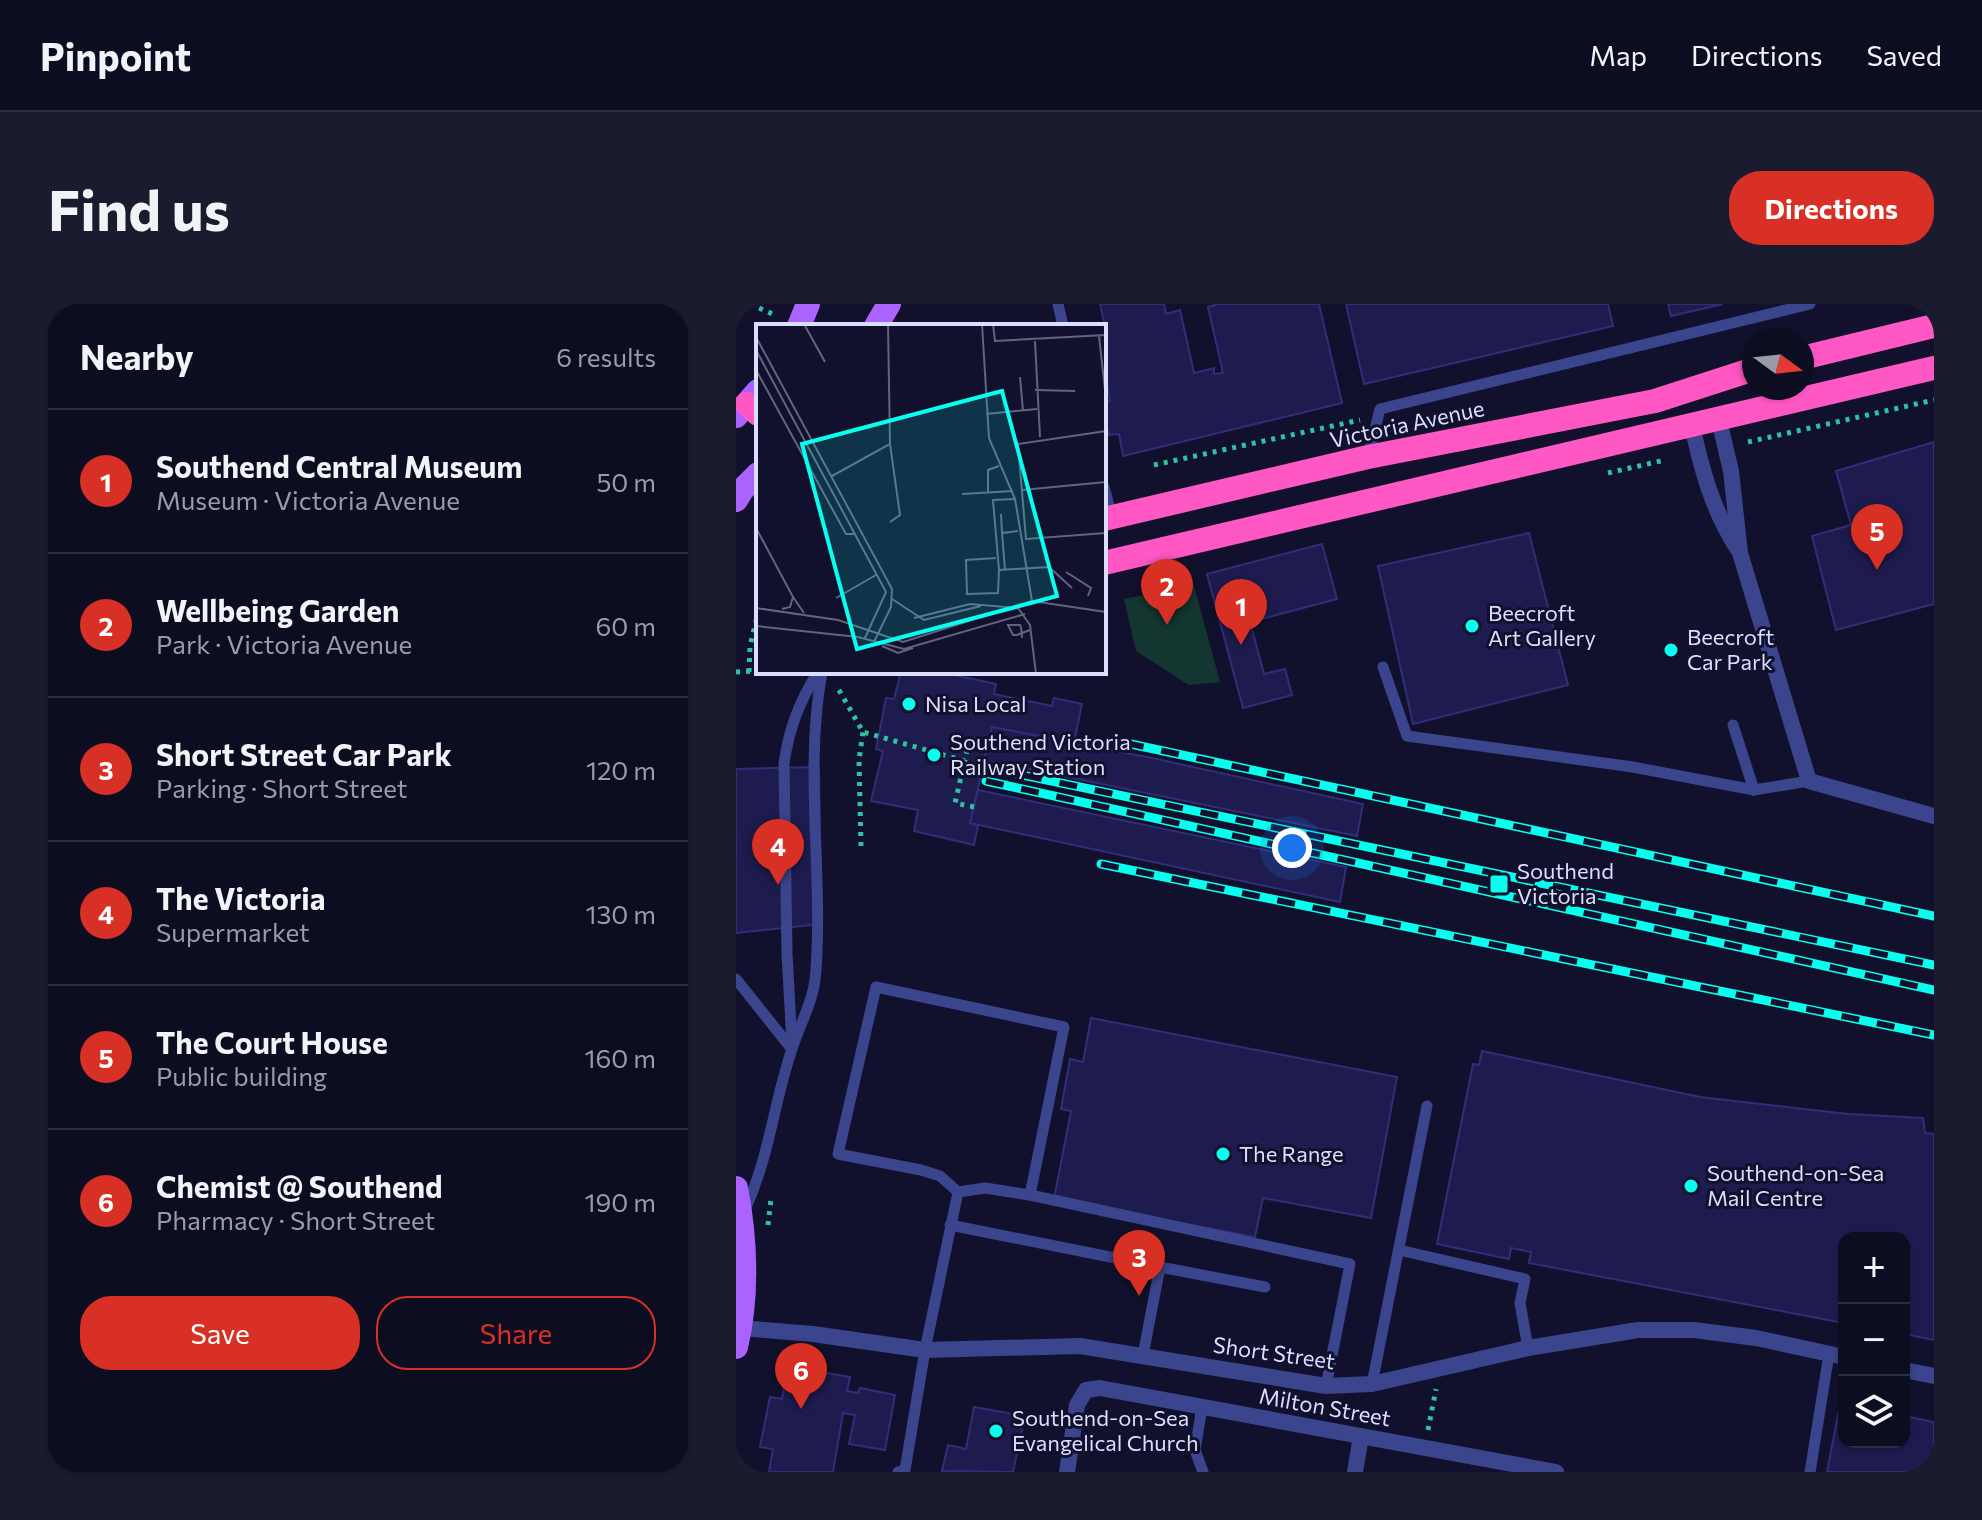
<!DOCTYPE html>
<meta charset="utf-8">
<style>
body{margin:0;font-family:Commissioner,sans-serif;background:#1b1b2f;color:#f1f3f6}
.controls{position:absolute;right:24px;bottom:24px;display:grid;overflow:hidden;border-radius:16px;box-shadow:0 2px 6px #0004}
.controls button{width:72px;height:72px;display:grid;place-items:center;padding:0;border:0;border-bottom:2px solid #2d2d40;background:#0d0d22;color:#f1f3f6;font:40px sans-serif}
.compass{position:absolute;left:1006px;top:24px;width:72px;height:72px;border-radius:50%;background:#0d0d22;box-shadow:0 2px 6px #0004;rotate:105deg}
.you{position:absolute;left:556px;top:544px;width:28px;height:28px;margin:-20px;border:6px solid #fff;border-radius:50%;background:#1a73e8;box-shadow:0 0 0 12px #1a73e833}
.badge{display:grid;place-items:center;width:52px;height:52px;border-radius:50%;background:#d93025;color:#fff;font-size:26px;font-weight:700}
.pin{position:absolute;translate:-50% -66px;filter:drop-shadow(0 2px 4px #0008)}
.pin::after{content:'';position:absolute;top:42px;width:28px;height:24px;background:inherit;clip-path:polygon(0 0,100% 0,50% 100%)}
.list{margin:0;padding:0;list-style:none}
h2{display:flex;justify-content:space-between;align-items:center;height:104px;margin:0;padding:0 32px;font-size:34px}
h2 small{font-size:26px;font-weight:400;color:#9a9ca5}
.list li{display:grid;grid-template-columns:52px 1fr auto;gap:24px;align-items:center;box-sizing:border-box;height:144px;padding:0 32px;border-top:2px solid #2d2d40}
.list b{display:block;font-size:30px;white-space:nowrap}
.list p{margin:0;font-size:26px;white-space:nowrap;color:#9a9ca5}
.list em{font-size:26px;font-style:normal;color:#9a9ca5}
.actions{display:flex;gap:16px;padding:24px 32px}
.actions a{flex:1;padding:18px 0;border:2px solid #d93025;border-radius:32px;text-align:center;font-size:28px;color:#d93025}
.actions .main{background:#d93025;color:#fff}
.icon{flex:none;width:44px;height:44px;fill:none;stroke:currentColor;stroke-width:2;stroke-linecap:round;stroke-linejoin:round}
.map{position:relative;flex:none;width:1198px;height:1168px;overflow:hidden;border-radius:32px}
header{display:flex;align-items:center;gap:48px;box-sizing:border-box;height:112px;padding:0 40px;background:#0d0d22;border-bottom:2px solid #2d2d40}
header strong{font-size:38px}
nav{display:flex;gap:44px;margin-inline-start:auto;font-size:28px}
.intro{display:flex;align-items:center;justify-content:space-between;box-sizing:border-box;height:192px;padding:0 48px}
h1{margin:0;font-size:56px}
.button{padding:20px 36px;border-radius:32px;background:#d93025;color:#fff;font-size:28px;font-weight:700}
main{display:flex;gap:48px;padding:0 48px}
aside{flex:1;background:#0d0d22;border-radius:32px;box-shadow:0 2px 6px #0004}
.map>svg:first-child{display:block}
.green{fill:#133730}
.building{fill:#1e1c4f;stroke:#302d7b;stroke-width:2}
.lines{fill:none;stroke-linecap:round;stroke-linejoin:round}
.path{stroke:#2cc3a1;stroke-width:5;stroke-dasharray:4 6;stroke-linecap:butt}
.lane{stroke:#3a458d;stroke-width:11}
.street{stroke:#3a458d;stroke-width:16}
.primary{stroke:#ab63ff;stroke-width:24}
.highway{stroke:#ff57c3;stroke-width:24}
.rail-casing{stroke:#08ffef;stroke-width:9}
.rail{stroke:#11112d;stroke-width:6;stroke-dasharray:18;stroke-linecap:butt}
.poi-dot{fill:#08ffef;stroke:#11112d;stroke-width:3}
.labels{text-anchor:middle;stroke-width:6;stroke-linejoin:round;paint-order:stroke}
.street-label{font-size:22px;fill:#dcdeff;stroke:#11112d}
.poi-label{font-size:22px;fill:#dcdeff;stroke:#11112d;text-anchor:start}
.inset-road{fill:none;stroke:#626381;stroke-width:2}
.view{fill:#08ffef;fill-opacity:0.15;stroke:#08ffef;stroke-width:4}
.inset-edge{fill:none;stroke:#dcdeff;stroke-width:4}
</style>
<header>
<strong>Pinpoint</strong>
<nav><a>Map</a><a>Directions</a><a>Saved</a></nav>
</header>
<div class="intro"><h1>Find us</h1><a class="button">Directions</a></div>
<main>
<aside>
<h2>Nearby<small>6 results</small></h2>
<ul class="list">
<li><span class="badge">1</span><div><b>Southend Central Museum</b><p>Museum · Victoria Avenue</p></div><em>50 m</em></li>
<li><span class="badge">2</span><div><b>Wellbeing Garden</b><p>Park · Victoria Avenue</p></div><em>60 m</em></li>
<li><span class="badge">3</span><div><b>Short Street Car Park</b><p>Parking · Short Street</p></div><em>120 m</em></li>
<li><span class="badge">4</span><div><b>The Victoria</b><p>Supermarket</p></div><em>130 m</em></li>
<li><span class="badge">5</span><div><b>The Court House</b><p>Public building</p></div><em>160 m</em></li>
<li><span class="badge">6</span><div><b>Chemist @ Southend</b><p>Pharmacy · Short Street</p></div><em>190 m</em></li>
</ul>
<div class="actions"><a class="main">Save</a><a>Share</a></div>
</aside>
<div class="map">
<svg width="1198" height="1168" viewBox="0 0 1198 1168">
<rect width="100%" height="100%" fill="#11112d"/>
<!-- green -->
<path class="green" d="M458,282L484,378L453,381L400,347L388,295Z"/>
<!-- building -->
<g class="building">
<path d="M364,0H428L430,10L444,6L458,69L478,64V70L487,69L472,3L482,0H583L606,99L387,152L383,130L373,131L368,108V98L374,97L371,79L368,80L369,22Z"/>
<path d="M610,0H872L877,22L628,80Z"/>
<path d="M932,0H987L935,12Z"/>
<path d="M1198,138V300L1100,326L1076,232L1115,221L1100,167Z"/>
<path d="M793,229L832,381L677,420L642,262Z"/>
<path d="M586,240L601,295L514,318L528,370L549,365L556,391L507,404L471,270Z"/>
<path d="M165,368H204L260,380L258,390L316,402L318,394L346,400L338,439L256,423L234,519L242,522L238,541L178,527L182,506L135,497L147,447L140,445L150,394L158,395Z"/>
<path d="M256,423L416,454L627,500L621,532L248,456Z"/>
<path d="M83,463L85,620L0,629V465Z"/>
<path d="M242,486L610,563L604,598L234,519Z"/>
<path d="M355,714L661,773L635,914L527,894L519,933L318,895L335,807L325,805L334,755L347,758Z"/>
<path d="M746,747L964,793L1112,810L1187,814L1189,829L1198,830V1036L1168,1030V934H1108V1019L793,959L795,948L775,944L773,955L701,940L737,760L743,761Z"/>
<path d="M52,1062L114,1073L111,1087L122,1089L124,1084L159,1091L149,1146L113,1140L119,1111L107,1109L97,1168H33L37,1145L24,1143L34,1093L46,1095Z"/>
<path d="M1104,1100L1108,1101V1138H1168V1112L1198,1118V1168H1091Z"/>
<path d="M238,1103L289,1112L277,1168L206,1167L212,1141L230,1145Z"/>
</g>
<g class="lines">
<!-- path -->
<g class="path">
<path d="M14,0L41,12"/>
<path d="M1012,138L1198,96"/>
<path d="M418,161L624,116"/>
<path d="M872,169L929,156"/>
<path d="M0,368L22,367"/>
<path d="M13,368L14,342L22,309"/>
<path d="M103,386L127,428L229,457"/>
<path d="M238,503L219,499L234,434L252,439"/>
<path d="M125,542L123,456L127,428"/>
<path d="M32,921L35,895"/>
<path d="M692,1126L700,1085"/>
</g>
<!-- lane -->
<g class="lane">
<path d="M322,0L327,22"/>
<path d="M632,153L644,105L1074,0"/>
<path d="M368,183L376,213"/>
<path d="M647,363L671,432L897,463L1018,486L1073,477"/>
<path d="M997,421L1018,486"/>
<path d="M0,675L55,744"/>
<path d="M56,740L51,649L48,459C53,425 63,398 82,368"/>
<path d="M222,888L249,884L294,891L614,960L590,1082"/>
<path d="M8,908C34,852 37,801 56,745C65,717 79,695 80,665C87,566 68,466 86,368"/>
<path d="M214,921L424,963"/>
<path d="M663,946L789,975L784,999L792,1044"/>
<path d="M407,1051L424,963L529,983"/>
<path d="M636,1080L691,802"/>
<path d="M466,1103L459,1146L467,1168"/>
<path d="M162,1168L169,1166L189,1046L222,888L204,872L185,866L102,850L140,683L328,723L294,891"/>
<path d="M1074,1168L1093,1050"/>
</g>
<!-- street -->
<g class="street">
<path d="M983,116L995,167L1004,249L1073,477L1198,512"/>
<path d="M956,122C966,166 976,205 1001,244"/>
<path d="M5,1024L77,1030L189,1046L344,1042L590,1082L636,1080L792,1044L902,1026H958L1020,1034L1108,1053"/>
<path d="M1168,1066L1198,1072"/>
<path d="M331,1168L341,1101L350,1086L364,1084L820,1168"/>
<path d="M619,1168L625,1132"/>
</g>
<!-- primary -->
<g class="primary">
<path d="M63,22L72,0"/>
<path d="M140,22L153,0"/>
<path d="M0,112L22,87"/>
<path d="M0,196L6,186L22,170"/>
<path d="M0,884C10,935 12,993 0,1043"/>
</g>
<!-- highway -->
<g class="highway">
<path d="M1066,54L1198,22"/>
<path d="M11,100L22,110"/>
<path d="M368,215L632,153L919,97L1018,65"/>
<path d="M368,259L1198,64"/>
</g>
<defs>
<g id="rail">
<path d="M390,439L1198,612"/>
<path d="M253,464L1198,661"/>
<path d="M250,477L1198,686"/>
<path d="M365,560L1198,731"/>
</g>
</defs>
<!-- rail casing -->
<use href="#rail" class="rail-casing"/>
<!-- rail -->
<use href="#rail" class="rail"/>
</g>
<!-- markers -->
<g class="poi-dot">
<circle cx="736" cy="322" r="8"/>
<circle cx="935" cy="346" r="8"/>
<circle cx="173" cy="400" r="8"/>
<circle cx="198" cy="451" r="8"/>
<rect x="753" y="570" width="20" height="20" rx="4"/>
<circle cx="487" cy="850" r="8"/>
<circle cx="955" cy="882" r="8"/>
<circle cx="260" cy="1127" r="8"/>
</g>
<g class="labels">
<!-- street labels -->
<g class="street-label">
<text transform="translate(671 120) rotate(-12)" y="8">Victoria Avenue</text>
<text transform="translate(538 1049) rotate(8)" y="8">Short Street</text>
<text transform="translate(589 1103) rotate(10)" y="8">Milton Street</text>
</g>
<!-- poi labels -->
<g class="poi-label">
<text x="752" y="317">Beecroft<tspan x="752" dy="25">Art Gallery</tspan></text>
<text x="951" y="341">Beecroft<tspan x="951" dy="25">Car Park</tspan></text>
<text x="189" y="408">Nisa Local</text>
<text x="214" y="446">Southend Victoria<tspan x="214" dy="25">Railway Station</tspan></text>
<text x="781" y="575">Southend<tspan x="781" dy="25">Victoria</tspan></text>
<text x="503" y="858">The Range</text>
<text x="971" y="877">Southend-on-Sea<tspan x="971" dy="25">Mail Centre</tspan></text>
<text x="276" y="1122">Southend-on-Sea<tspan x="276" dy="25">Evangelical Church</tspan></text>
</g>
</g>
<!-- overview -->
<g transform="translate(20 20)">
<rect width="350" height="350" fill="#11112d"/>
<path class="inset-road" d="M48,0L69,38M226,0L233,114L259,175L276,277M237,0L239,17L350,11M343,12L350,75M0,13L136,265L135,283L118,318M279,17L284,113M0,26L130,268L109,314M0,46L90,210H98M264,53L267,87M279,66L319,67M230,90L281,85M350,107L262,120L270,215L350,209M134,120L144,191L134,198M76,152L134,120L132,0M266,166L350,158M232,168V146L243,142M206,170L257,167M245,190L246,209L262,207M0,204L37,273M246,209L249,246M240,234L210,236L211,270L242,269L243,246L293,243L316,264M243,246L237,176L259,175M310,248L335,264L332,272M80,274L120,251M136,275L168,296L225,282M0,284L82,296L147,318L276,277L350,288M26,285L34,283L37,273L48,289M158,294L214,280L262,284L274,301L280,350M0,302L102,313L148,325L269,290M266,314L265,303L264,301H252L257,311H261L274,306M126,322L142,329L157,324"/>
<path class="view" d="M246,67L301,272L101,325L46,120Z"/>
<rect width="350" height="350" class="inset-edge"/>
</g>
</svg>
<div class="controls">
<button>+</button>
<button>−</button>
<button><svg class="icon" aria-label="layers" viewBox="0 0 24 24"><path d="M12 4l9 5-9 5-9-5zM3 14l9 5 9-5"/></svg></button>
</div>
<svg class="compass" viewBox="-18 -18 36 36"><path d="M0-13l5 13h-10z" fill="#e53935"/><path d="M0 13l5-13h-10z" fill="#9a9ca5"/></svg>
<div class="you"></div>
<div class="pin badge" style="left:505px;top:341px">1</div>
<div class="pin badge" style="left:431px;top:321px">2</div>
<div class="pin badge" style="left:403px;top:992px">3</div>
<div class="pin badge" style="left:42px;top:581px">4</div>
<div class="pin badge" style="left:1141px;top:266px">5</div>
<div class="pin badge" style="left:65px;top:1105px">6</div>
</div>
</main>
